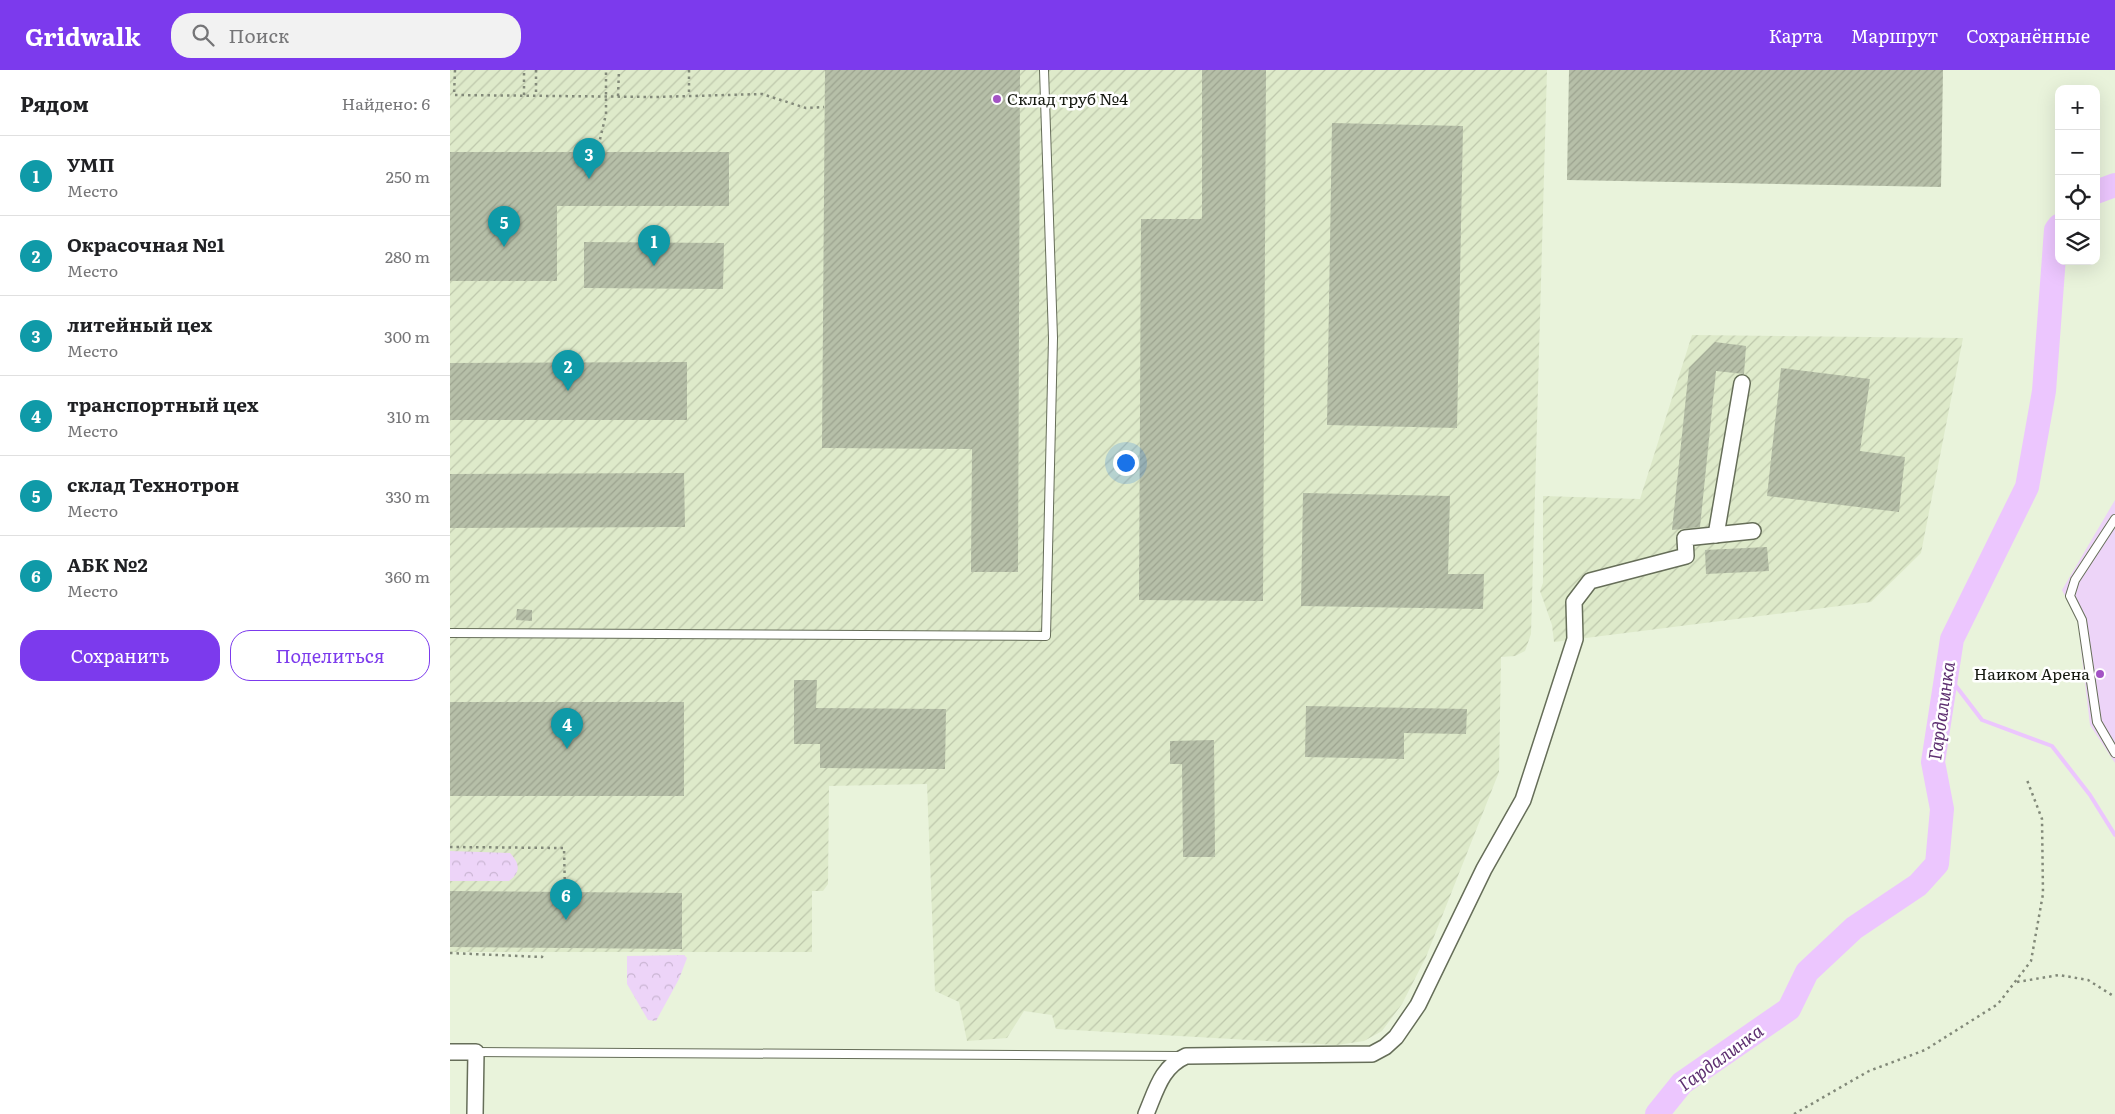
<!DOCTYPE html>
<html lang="ru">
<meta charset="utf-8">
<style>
body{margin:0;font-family:Literata,serif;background:#f2f2f2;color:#202124}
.controls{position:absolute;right:15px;top:15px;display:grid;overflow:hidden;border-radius:10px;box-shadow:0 5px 20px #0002}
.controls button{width:45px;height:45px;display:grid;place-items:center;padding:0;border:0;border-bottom:1px solid #e0e0e0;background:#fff;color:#202124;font:25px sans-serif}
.you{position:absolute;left:675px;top:392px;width:18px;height:18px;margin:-12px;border:4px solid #fff;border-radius:50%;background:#1a73e8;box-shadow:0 0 0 8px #1a73e833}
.badge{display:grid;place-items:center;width:32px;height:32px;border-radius:50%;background:#7c3aed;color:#fff;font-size:16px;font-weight:700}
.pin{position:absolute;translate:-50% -41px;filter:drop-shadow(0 1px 2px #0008)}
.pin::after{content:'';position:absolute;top:26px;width:18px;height:15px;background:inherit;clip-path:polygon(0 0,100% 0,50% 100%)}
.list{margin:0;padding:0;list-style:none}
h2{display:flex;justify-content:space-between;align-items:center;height:65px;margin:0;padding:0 20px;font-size:21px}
h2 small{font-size:16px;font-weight:400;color:#757577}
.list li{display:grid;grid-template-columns:32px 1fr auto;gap:15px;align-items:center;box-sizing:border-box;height:80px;padding:0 20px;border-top:1px solid #e0e0e0}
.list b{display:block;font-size:19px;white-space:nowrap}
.list p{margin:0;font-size:16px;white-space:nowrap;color:#757577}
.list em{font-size:16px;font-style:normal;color:#757577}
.actions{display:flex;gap:10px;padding:15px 20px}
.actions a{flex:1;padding:11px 0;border:1px solid #7c3aed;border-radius:20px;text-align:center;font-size:18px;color:#7c3aed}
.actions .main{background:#7c3aed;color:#fff}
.icon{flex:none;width:28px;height:28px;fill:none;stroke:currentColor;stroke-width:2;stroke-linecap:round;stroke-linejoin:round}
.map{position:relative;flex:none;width:1665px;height:1044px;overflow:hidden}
header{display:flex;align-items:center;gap:30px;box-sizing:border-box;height:70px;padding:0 25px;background:#7c3aed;color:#fff}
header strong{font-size:24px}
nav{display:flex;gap:28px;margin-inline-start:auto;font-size:18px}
.search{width:350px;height:45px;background:#f2f2f2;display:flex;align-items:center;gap:12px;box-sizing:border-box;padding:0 18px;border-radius:20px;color:#757577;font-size:19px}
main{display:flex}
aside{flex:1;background:#fff}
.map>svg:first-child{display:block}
.industrial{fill:url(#industrial-furrows)}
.grass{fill:#edd4f8}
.forest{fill:url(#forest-crowns)}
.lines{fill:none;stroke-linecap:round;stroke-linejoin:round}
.stream{stroke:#ecc6fe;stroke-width:4}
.river{stroke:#ecc6fe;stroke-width:24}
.building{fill:url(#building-hatch)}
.service-casing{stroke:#666e59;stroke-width:10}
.minor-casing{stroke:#666e59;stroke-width:18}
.path{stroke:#828979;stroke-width:2.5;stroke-dasharray:2.5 4;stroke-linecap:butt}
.service{stroke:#fff;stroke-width:8}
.minor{stroke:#fff;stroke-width:15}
.poi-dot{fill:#a353c4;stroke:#fff;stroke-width:2}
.labels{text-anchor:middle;stroke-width:5;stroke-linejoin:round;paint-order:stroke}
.poi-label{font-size:16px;fill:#14180f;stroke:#fff;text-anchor:start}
.water-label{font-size:18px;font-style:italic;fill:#5e3071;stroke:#fff}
</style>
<header>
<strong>Gridwalk</strong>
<div class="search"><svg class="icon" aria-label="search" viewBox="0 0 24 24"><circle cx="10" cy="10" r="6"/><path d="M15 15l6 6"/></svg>Поиск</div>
<nav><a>Карта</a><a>Маршрут</a><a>Сохранённые</a></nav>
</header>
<main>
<aside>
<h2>Рядом<small>Найдено: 6</small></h2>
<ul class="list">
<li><span class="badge" style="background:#0f9aa8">1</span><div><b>УМП</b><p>Место</p></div><em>250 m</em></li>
<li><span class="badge" style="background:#0f9aa8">2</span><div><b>Окрасочная №1</b><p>Место</p></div><em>280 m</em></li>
<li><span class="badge" style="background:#0f9aa8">3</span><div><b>литейный цех</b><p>Место</p></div><em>300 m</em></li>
<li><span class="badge" style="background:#0f9aa8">4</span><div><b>транспортный цех</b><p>Место</p></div><em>310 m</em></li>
<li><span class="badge" style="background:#0f9aa8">5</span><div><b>склад Технотрон</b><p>Место</p></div><em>330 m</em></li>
<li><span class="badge" style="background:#0f9aa8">6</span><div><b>АБК №2</b><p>Место</p></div><em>360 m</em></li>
</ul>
<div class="actions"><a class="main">Сохранить</a><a>Поделиться</a></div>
</aside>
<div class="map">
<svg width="1665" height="1044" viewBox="0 0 1665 1044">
<defs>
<pattern id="industrial-furrows" width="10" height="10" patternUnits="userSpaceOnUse" patternTransform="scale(1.25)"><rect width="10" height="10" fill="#deeaca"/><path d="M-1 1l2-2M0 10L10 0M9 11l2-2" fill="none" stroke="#bec8ac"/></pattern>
<pattern id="forest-crowns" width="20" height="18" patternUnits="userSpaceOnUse" patternTransform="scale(1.25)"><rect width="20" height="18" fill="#edd4f8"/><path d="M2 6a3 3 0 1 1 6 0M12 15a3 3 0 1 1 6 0" fill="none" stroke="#cab5d3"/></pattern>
<pattern id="building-hatch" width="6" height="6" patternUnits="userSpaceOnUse" patternTransform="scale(1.25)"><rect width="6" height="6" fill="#b6bfa8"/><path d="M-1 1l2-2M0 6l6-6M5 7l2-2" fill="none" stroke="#9ca38f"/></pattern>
</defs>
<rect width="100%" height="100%" fill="#e9f3db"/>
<!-- industrial -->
<g class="industrial">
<path d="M0,0H1097L1081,564L1075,581L1065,586L1051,587L1049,702L976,887L952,934L932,961L914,971L887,975L606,959L602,945L574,941L557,968L517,971L509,932L485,921L477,714L379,716L378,814L373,821H362V882H0Z"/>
<path d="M1242,265L1513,268L1471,483L1421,532L1104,572L1102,555L1090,521L1093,513V426L1190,429Z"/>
</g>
<!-- grass -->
<path class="grass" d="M1665,430V693L1640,655L1628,553L1612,520Z"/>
<!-- forest -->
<g class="forest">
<path d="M0,781L60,783C70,794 71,802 59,811H0Z"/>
<path d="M234,885L237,888L229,909L206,951L198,950L177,914V886Z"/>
</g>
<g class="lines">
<!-- stream -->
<path class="stream" d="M1496,603L1532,650L1602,676L1640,725L1665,765"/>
<!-- river -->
<g class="river">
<path d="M1646,122L1665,115"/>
<path d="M1207,1044L1232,1013L1339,939L1357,902L1404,858L1468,815L1487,794L1492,739L1483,692L1502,569L1577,417L1594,321L1606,160L1609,156"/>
</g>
</g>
<!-- building -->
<g class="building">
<path d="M375,0H570L568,502H521L522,379L372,378Z"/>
<path d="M752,0H816L813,531L689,530L691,149H752Z"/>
<path d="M1119,0H1493L1491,117L1117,110Z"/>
<path d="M882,53L1013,56L1007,358L877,355Z"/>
<path d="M0,82H279V136H107V211H0Z"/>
<path d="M134,172L274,173L273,219L134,218Z"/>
<path d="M1265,272L1296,276L1294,304L1266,301L1250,457L1222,460L1239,298Z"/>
<path d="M237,292V350H0V293Z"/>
<path d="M1331,298L1420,309L1410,381L1455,387L1449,442L1317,426Z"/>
<path d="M234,403L235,457L0,458V404Z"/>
<path d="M853,423L1000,426L998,504H1034L1033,539L851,536Z"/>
<path d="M1317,477L1319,501L1256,504L1255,480Z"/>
<path d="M67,539L82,540V551L66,550Z"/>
<path d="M344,610H367L366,638L496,639L495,699L370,698V674H344Z"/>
<rect x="0" y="632" width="234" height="94"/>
<path d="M856,636L1017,639L1016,664L954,663V689L855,687Z"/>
<path d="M764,670L765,787H733L732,694H720V671Z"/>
<path d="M0,821L232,823V879L0,877Z"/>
</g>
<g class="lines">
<defs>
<g id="service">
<path d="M1665,449L1625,510L1620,526L1632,550L1647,652L1665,683"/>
<path d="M0,563L596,566L603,268L594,0"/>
<path d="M26,982L731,986"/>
</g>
<g id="minor">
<path d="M1266,465L1292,313"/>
<path d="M0,982H26L25,1044"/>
<path d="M696,1044C706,1021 711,997 736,986L922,984L935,977L946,967L968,935L1034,799L1073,730L1125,569L1124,532L1140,511L1236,486L1235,468L1303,461"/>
</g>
</defs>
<!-- service casing -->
<use href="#service" class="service-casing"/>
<!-- minor casing -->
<use href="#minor" class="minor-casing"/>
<!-- path -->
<g class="path">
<path d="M5,0L4,25L206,27L312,24L356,38L374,37"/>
<path d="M86,0V25"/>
<path d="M239,0V26"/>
<path d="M74,25V0"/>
<path d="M168,26L169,0"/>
<path d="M147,82L156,44V0"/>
<path d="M0,777L114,778L115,822"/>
<path d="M0,883L92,887L93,883"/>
<path d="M1567,912L1609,905L1638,910L1665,927"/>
<path d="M1344,1044L1419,1001L1475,980L1548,934L1581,891L1593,824L1592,749L1577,710"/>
</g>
<!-- service -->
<use href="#service" class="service"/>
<!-- minor -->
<use href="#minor" class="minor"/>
</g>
<!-- markers -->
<g class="poi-dot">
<circle cx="547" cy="29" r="5"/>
<circle cx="1650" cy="604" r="5"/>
</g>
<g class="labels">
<!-- poi labels -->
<g class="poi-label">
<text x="557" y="35">Склад труб №4</text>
<text x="1640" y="610" text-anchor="end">Наиком Арена</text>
</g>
<!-- water labels -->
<g class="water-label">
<text transform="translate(1492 641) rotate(-82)" y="6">Гардалинка</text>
<text transform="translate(1271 988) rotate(-36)" y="6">Гардалинка</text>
</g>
</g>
</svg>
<div class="controls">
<button>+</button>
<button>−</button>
<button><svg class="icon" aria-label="locate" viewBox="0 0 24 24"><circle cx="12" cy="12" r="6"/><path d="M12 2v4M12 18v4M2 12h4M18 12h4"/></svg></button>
<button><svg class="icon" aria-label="layers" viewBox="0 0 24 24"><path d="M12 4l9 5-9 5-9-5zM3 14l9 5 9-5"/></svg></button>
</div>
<div class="you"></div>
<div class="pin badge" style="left:204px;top:196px;background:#0f9aa8">1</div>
<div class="pin badge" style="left:118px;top:321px;background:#0f9aa8">2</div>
<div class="pin badge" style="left:139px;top:109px;background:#0f9aa8">3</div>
<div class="pin badge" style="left:117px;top:679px;background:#0f9aa8">4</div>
<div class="pin badge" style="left:54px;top:177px;background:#0f9aa8">5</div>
<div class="pin badge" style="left:116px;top:850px;background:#0f9aa8">6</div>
</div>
</main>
